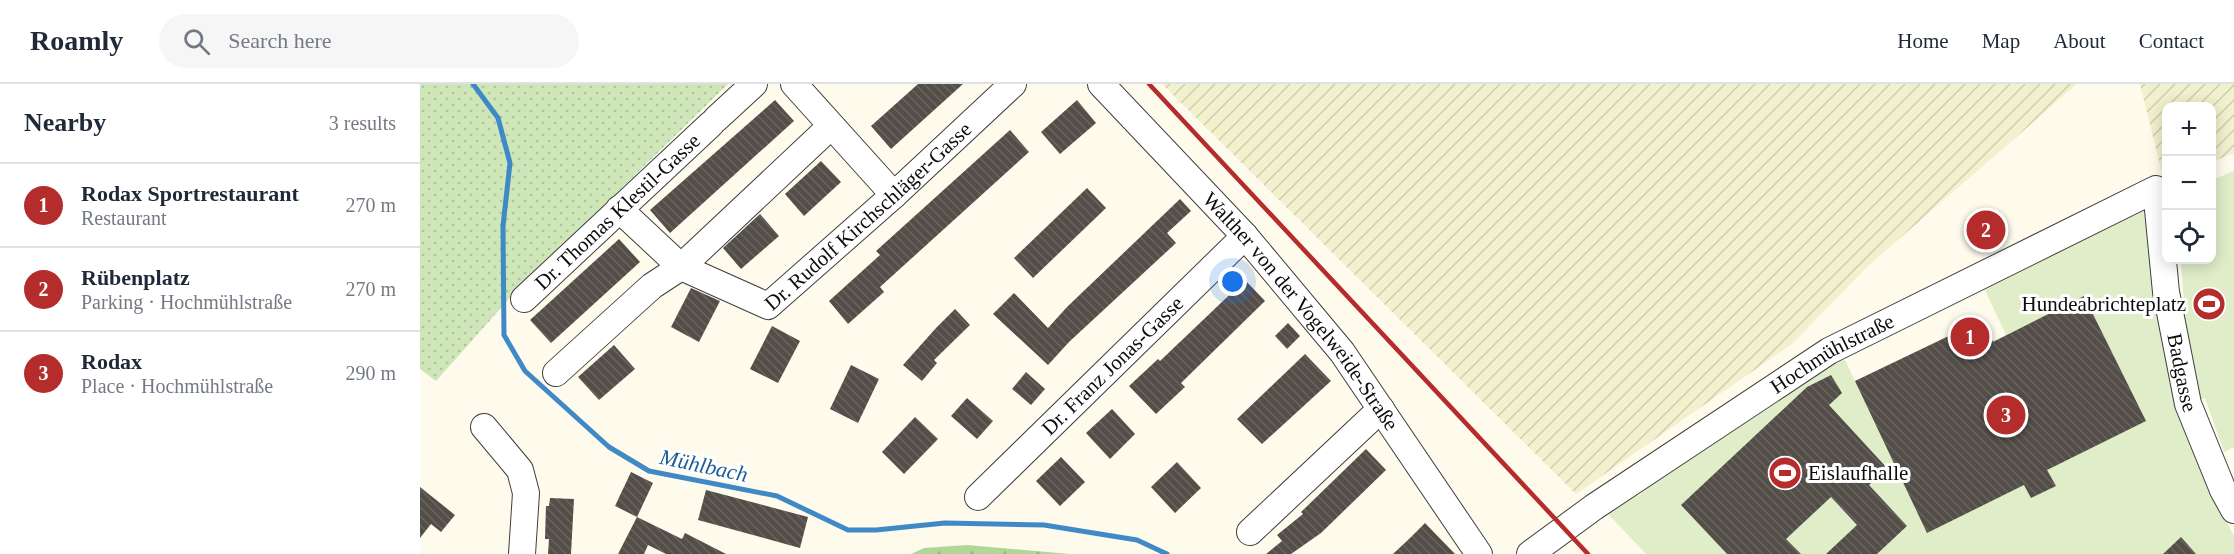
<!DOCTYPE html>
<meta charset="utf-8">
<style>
body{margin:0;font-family:"Times New Roman",serif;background:#f6f6f7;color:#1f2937}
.controls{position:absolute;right:18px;top:18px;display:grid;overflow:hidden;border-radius:12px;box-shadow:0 3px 15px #0003}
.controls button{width:54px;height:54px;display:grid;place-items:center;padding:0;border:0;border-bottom:2px solid #e0e1e3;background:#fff;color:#1f2937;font:30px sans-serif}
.you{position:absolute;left:813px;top:198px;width:21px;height:21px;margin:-15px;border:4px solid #fff;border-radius:50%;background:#1a73e8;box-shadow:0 0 0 9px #1a73e833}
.badge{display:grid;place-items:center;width:39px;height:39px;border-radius:50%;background:#b42c2c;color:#fff;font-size:20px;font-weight:700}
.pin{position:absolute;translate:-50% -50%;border:3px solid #fff;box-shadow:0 2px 6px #0006}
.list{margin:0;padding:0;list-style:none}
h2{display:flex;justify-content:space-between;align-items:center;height:78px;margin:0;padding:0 24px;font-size:26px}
h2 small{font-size:20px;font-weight:400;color:#747a83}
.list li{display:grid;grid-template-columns:39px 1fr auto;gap:18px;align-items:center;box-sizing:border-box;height:84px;padding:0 24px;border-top:2px solid #e0e1e3}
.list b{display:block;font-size:22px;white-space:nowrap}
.list p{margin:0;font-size:20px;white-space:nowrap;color:#747a83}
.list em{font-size:20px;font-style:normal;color:#747a83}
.icon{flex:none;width:33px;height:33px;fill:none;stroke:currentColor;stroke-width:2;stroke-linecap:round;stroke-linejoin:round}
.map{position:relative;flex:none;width:1814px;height:470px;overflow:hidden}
header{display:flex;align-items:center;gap:36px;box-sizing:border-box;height:84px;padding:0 30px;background:#fff;border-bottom:2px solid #e0e1e3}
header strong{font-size:28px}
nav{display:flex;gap:33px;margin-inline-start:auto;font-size:21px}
.search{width:420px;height:54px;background:#f6f6f7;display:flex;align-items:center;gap:15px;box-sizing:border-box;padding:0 21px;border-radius:33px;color:#747a83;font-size:22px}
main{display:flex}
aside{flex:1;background:#fff}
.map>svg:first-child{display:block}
.farmland{fill:url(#farmland-furrows)}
.green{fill:url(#green-dots)}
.forest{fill:url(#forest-firs)}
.pitch{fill:#dfeec9}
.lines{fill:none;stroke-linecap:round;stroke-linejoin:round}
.stream{stroke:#3f89c6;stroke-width:5}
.building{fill:url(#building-back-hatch)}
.minor-casing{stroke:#3f3f3f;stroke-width:28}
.minor{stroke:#fff;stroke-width:26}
.rail{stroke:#b42c2c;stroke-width:4.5}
.labels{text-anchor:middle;stroke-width:6;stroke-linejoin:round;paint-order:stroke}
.street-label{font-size:21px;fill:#0c0c0c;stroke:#fff}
.poi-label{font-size:21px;fill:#0c0c0c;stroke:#fff;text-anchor:end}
.water-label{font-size:22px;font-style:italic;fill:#1c5b97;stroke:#fff}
</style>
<header>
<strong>Roamly</strong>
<div class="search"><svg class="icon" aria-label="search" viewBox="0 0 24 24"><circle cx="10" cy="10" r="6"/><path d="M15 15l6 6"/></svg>Search here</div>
<nav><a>Home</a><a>Map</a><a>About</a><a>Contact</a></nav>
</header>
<main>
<aside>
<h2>Nearby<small>3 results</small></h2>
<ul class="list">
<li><span class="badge">1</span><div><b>Rodax Sportrestaurant</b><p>Restaurant</p></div><em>270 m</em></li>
<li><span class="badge">2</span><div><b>Rübenplatz</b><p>Parking · Hochmühlstraße</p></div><em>270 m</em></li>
<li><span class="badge">3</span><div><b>Rodax</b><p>Place · Hochmühlstraße</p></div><em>290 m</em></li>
</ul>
</aside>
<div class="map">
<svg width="1814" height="470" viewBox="0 0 1814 470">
<defs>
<pattern id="farmland-furrows" width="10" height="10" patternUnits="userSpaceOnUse" patternTransform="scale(1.5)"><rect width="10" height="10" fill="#f2f1ce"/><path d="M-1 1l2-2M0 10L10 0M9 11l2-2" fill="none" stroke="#cecdb0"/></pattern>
<pattern id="green-dots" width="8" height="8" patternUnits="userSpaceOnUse" patternTransform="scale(1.5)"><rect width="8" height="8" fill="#cee6b8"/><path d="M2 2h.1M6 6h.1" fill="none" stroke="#b0c49d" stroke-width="1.8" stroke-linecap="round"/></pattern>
<pattern id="forest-firs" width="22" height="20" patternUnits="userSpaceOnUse" patternTransform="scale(1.5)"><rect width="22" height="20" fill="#b1d698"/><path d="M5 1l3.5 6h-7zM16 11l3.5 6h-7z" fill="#97b682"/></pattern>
<pattern id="building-back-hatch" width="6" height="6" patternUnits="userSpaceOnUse" patternTransform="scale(1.5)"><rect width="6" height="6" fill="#544e49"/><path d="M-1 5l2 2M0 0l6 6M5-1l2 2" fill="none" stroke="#68635f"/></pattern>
</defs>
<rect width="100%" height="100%" fill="#fefbec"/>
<!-- farmland -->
<g class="farmland">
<path d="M742,0H1657L1448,182L1372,260L1156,410Z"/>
<path d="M1720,0H1814V69L1792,78V22H1746V90L1741,86Z"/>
</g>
<!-- green -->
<path class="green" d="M0,0H308L96,207L16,297L0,285Z"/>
<!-- forest -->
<path class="forest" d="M547,461L650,470H491L504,464Z"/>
<!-- pitch -->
<g class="pitch">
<path d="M1814,87V363L1804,368L1785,314L1780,316L1767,264L1761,176H1792V96Z"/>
<path d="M1723,123L1730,126L1747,274L1779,384L1814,452V470H1226L1190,432L1189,423L1214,407L1218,412L1228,404L1226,401L1378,299L1421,277L1425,276L1435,297L1562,236L1573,257L1586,251L1564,204Z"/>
</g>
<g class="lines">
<!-- stream -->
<path class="stream" d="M53,0L78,34L90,79L83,142L84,251L105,287L189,363L229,387L357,412L428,446H456L525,439L624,441L717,456L747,470"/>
</g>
<!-- building -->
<g class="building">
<path d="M498,0H543L471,65L451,42Z"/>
<path d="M355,16L374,37L250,149L230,126Z"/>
<path d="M657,16L676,39L640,70L621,48Z"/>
<path d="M590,46L609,68L460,203L464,208L428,240L409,217L460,171L456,167Z"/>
<path d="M401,77L421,98L384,132L365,110Z"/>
<path d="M667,104L686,124L613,194L594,174Z"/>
<path d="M760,115L771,127L747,149L756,159L649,258L628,281L573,230L594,209L628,244L647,223Z"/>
<path d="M340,130L359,152L321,185L303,164Z"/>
<path d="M199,155L220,178L131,259L110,236Z"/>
<path d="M825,196L845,217L761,299L765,303L736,330L709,302L738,275L740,277Z"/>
<path d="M271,204L300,217L279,258L251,243Z"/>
<path d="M1664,212L1726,337L1627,386L1636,402L1611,414L1604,401L1507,449L1435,297L1562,236L1573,258Z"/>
<path d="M535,225L550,241L514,276L517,279L502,297L483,281L516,244Z"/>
<path d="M868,239L880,252L867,265L855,252Z"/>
<path d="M352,242L380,257L358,299L330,285Z"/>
<path d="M194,261L215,285L179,316L158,293Z"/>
<path d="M885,270L911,297L842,360L817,335Z"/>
<path d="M431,281L459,295L438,339L410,325Z"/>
<path d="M606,288L625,305L611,321L592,305Z"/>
<path d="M1411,291L1422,309L1409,321L1467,384L1449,401L1487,442L1457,470H1406L1437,441L1411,413L1366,455L1381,470H1307L1261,421L1387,303Z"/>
<path d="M547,314L573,337L557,355L531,332Z"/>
<path d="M692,325L715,350L690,375L666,349Z"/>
<path d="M495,333L518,355L484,390L462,368Z"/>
<path d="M946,365L966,386L901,449L871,470H846L862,457L857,451L883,430L881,428Z"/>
<path d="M641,373L665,398L640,422L616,397Z"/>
<path d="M757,378L781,404L755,429L731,403Z"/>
<path d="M211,388L233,399L217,433L195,422Z"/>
<path d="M0,403L35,431L21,448L11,440L0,454Z"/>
<path d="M286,406L388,433L380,464L278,436Z"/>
<path d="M130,414L154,415L151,470H128L129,455H125L126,422H129Z"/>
<path d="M217,433L262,455L265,449L306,470H246L228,461L224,470H198Z"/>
<path d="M1005,439L1035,470H973L990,454Z"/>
<path d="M1761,453L1776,470H1743Z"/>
</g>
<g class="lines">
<defs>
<g id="minor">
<path d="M374,0L474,111"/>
<path id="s1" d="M681,0L825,152L922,268L1059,470"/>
<path d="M296,35L334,0"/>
<path d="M199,125L261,183L411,42"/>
<path id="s2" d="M104,215L291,40"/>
<path id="s3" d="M136,289L232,202L261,183L348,222L474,111L593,0"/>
<path d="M64,343L100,386L106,409L102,470"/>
<path id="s4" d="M558,413L825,152"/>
<path d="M830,448L961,325"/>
<path id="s5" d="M1110,470L1174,423L1409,267L1736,105L1746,208L1768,320L1803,406L1814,426"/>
</g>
</defs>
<!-- minor casing -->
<use href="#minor" class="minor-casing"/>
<!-- minor -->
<use href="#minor" class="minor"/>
<!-- rail -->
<path class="rail" d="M729,0L1168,470"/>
</g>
<!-- icons -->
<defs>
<symbol id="stadium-disc" viewBox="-11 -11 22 22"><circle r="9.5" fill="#b42c2c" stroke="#fff"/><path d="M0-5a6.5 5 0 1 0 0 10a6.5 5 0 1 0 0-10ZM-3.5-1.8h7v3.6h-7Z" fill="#fff"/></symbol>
</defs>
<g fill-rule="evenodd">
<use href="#stadium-disc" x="1770" y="201" width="38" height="38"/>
<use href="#stadium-disc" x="1346" y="370" width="38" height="38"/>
</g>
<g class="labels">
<!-- street labels -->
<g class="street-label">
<text dy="7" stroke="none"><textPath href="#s3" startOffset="394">Dr. Rudolf Kirchschläger-Gasse</textPath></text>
<text dy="7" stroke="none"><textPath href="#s2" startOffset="128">Dr. Thomas Klestil-Gasse</textPath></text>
<text dy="7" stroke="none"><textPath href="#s1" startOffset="303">Walther von der Vogelweide-Straße</textPath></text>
<text dy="7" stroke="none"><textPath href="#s5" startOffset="363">Hochmühlstraße</textPath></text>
<text dy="7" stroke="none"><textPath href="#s4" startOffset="188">Dr. Franz Jonas-Gasse</textPath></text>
<text dy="7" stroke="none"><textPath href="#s5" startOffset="912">Badgasse</textPath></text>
</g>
<!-- poi labels -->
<g class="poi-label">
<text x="1766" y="227">Hundeabrichteplatz</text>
<text x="1388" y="396" text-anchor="start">Eislaufhalle</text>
</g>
<!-- water labels -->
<g class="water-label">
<text transform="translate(284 381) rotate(12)" y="8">Mühlbach</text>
</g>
</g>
</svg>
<div class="controls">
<button>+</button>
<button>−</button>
<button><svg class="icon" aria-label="locate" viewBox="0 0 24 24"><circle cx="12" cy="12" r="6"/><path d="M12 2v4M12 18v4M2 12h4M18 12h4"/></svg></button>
</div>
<div class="you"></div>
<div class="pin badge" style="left:1550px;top:253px">1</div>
<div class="pin badge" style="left:1566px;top:146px">2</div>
<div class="pin badge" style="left:1586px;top:331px">3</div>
</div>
</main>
